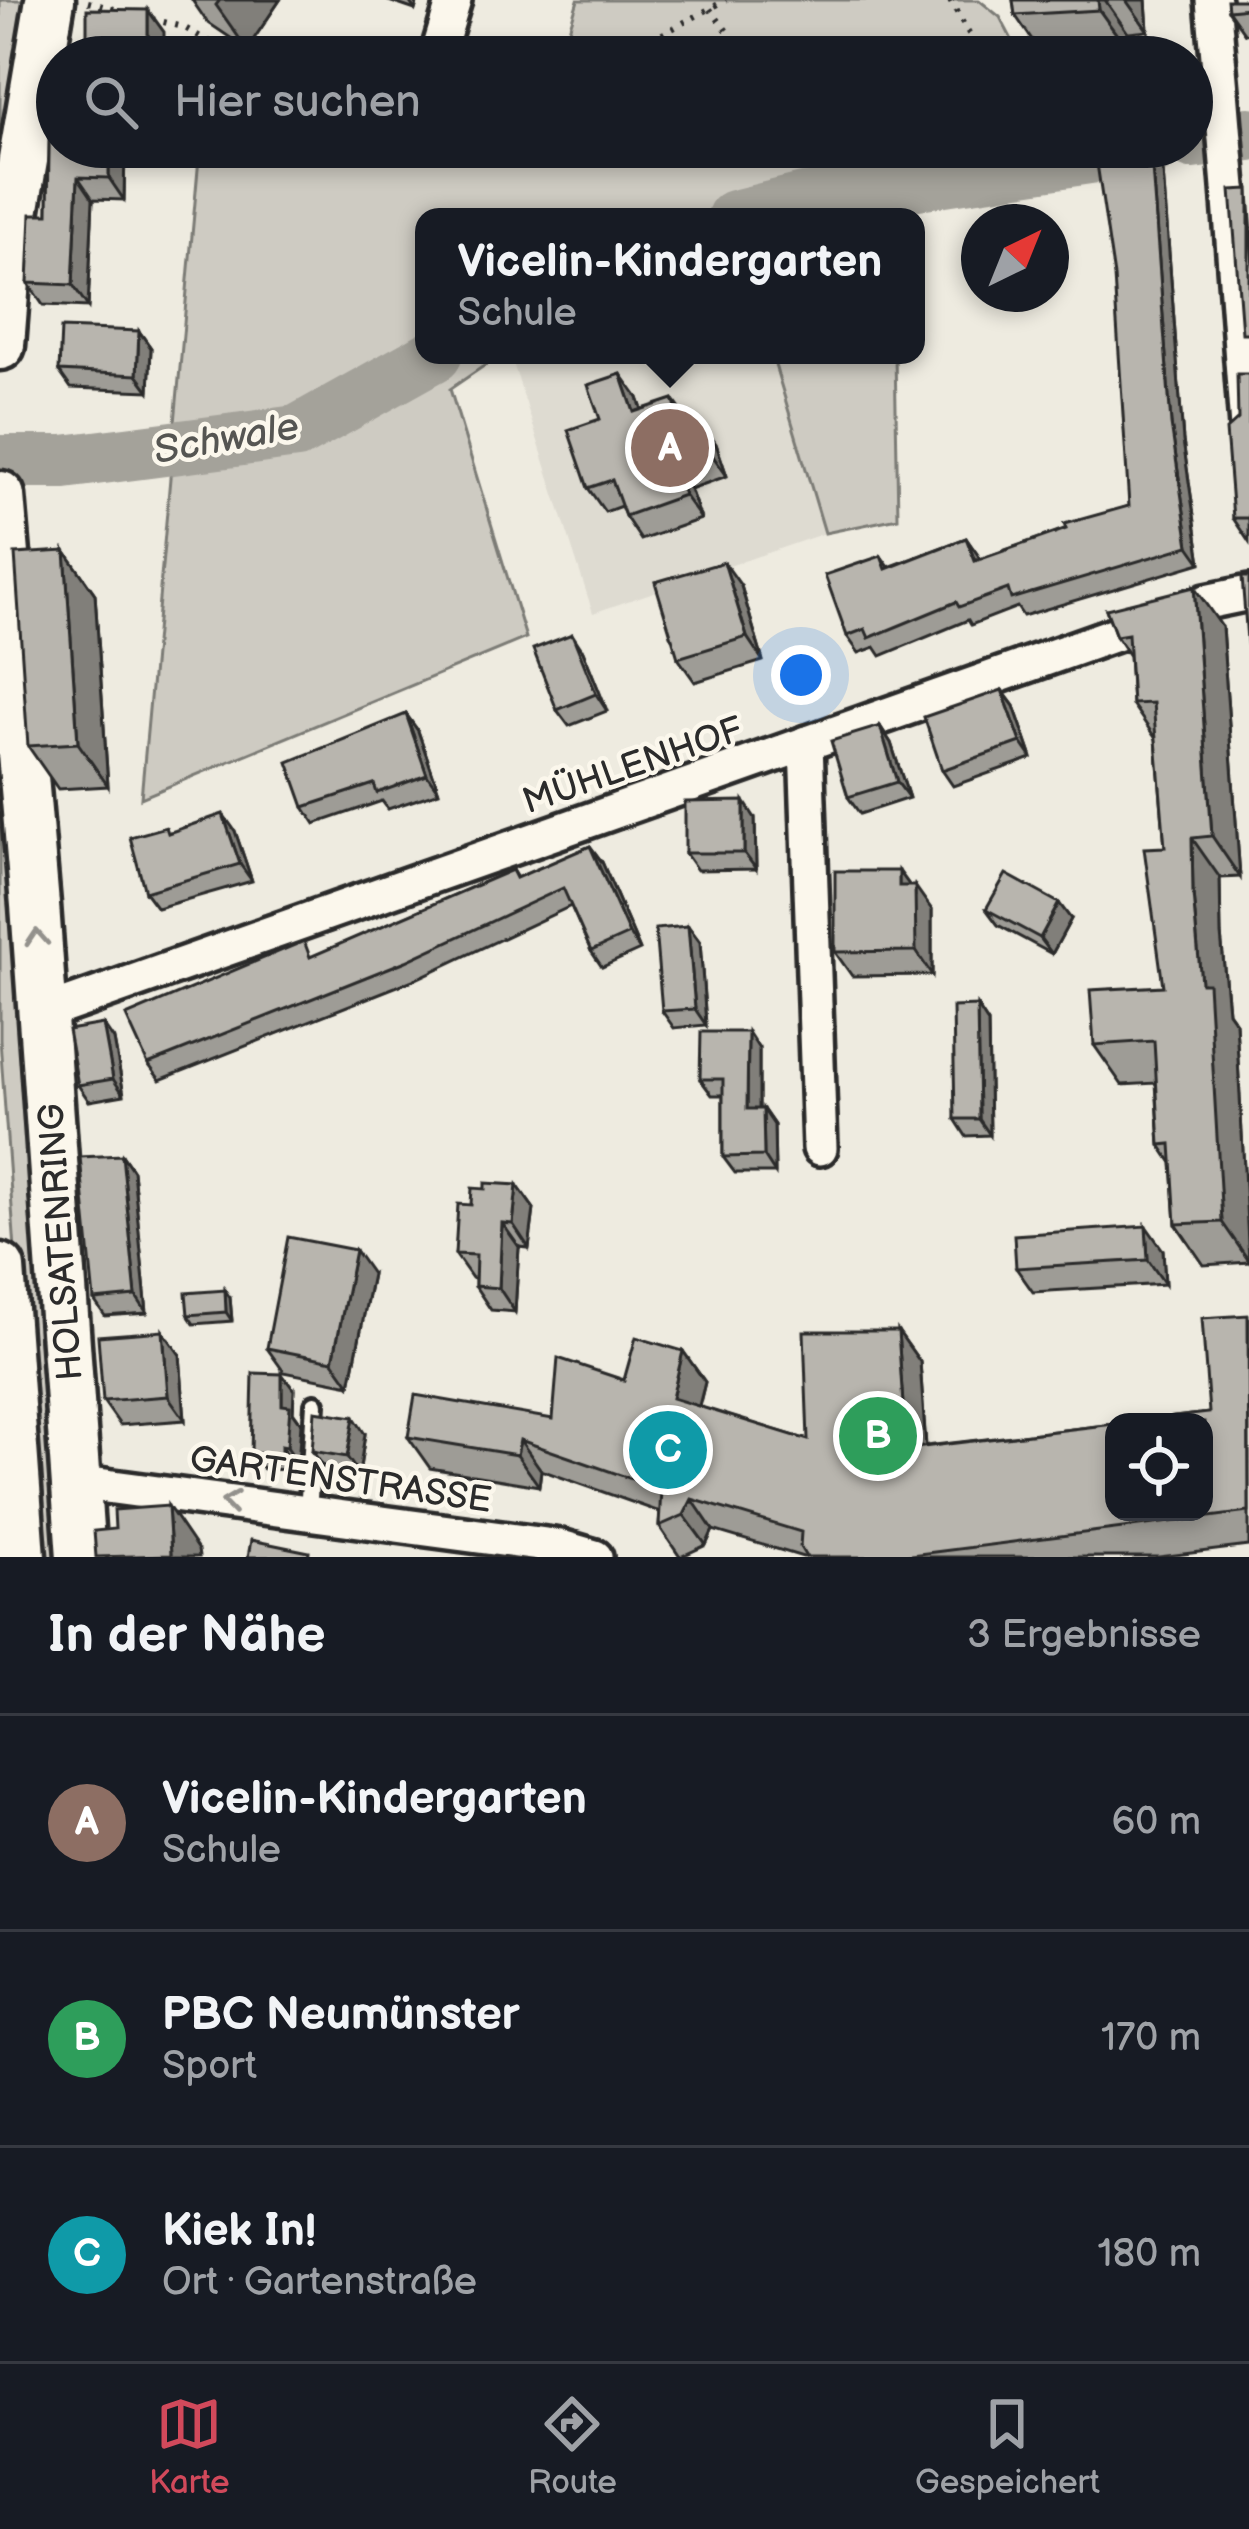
<!DOCTYPE html>
<html lang="de">
<meta charset="utf-8">
<style>
body{margin:0;font-family:"Balsamiq Sans",sans-serif;background:#242831;color:#f1f3f6}
.controls{position:absolute;right:36px;bottom:36px;display:grid;overflow:hidden;border-radius:24px;box-shadow:0 6px 18px #0003}
.controls button{width:108px;height:108px;display:grid;place-items:center;padding:0;border:0;border-bottom:3px solid #363941;background:#171b24;color:#f1f3f6;font:60px sans-serif}
.compass{position:absolute;left:961px;top:204px;width:108px;height:108px;border-radius:50%;background:#171b24;box-shadow:0 6px 18px #0003;rotate:43deg}
.you{position:absolute;left:801px;top:675px;width:42px;height:42px;margin:-30px;border:9px solid #fff;border-radius:50%;background:#1a73e8;box-shadow:0 0 0 18px #1a73e833}
.badge{display:grid;place-items:center;width:78px;height:78px;border-radius:50%;background:#d1495b;color:#fff;font-size:39px;font-weight:700}
.pin{position:absolute;translate:-50% -50%;border:6px solid #fff;box-shadow:0 3px 12px #0006}
.popup{position:absolute;left:415px;top:208px;width:510px;height:156px;box-sizing:border-box;display:grid;place-content:center;border-radius:24px;background:#171b24;filter:drop-shadow(0 3px 9px #0005);font-size:39px;white-space:nowrap;color:#9ea1a6}
.popup b{font-size:45px;color:#f1f3f6}
.popup::after{content:'';position:absolute;left:50%;top:100%;margin-left:-24px;border:24px solid transparent;border-top-color:#171b24}
.list{margin:0;padding:0;list-style:none}
h2{display:flex;justify-content:space-between;align-items:center;height:156px;margin:0;padding:0 48px;font-size:51px}
h2 small{font-size:39px;font-weight:400;color:#9ea1a6}
.list li{display:grid;grid-template-columns:78px 1fr auto;gap:36px;align-items:center;box-sizing:border-box;height:216px;padding:0 48px;border-top:3px solid #363941}
.list b{display:block;font-size:45px;white-space:nowrap}
.list p{margin:0;font-size:39px;white-space:nowrap;color:#9ea1a6}
.list em{font-size:39px;font-style:normal;color:#9ea1a6}
.icon{flex:none;width:66px;height:66px;fill:none;stroke:currentColor;stroke-width:2;stroke-linecap:round;stroke-linejoin:round}
.map{position:relative;flex:none;width:1249px;height:1557px;overflow:hidden}
.search{position:absolute;background:#171b24;box-shadow:0 6px 18px #0003;left:36px;right:36px;top:36px;height:132px;display:flex;align-items:center;gap:30px;box-sizing:border-box;padding:0 42px;border-radius:66px;color:#9ea1a6;font-size:45px}
.sheet{height:804px;background:#171b24}
nav{display:flex;justify-content:space-around;align-items:center;box-sizing:border-box;height:168px;border-top:3px solid #363941;background:#171b24;font-size:33px;color:#9ea1a6}
nav a{display:grid;justify-items:center;gap:6px}
nav .on{color:#d1495b}
.map>svg:first-child{display:block}
.built{fill:#dedbd1}
.green{fill:#cecbc2;stroke:#7c7b76;stroke-width:3}
.lines{fill:none;stroke-linecap:round;stroke-linejoin:round}
.river{stroke:#a4a29a;stroke-width:54}
.service-casing{stroke:#2b2b2b;stroke-width:26}
.minor-casing{stroke:#2b2b2b;stroke-width:42}
.secondary-casing{stroke:#2b2b2b;stroke-width:57}
.path{stroke:#2b2b2b;stroke-width:6;stroke-dasharray:3 9;stroke-linecap:butt}
.service{stroke:#fbf7ec;stroke-width:16}
.minor{stroke:#fbf7ec;stroke-width:33}
.secondary{stroke:#fbf7ec;stroke-width:48}
.minor-bridge-casing{stroke:#2b2b2b;stroke-width:42;stroke-linecap:butt}
.minor-bridge{stroke:#fbf7ec;stroke-width:33}
.wall{fill:#9e9c96;stroke:#2b2b2b;stroke-width:3}
.shaded-wall{fill:#817f7a;stroke:#2b2b2b;stroke-width:3}
.building{fill:#b8b5ae;stroke:#2b2b2b;stroke-width:3}
.oneway{stroke:#93918c}
.labels{text-anchor:middle;stroke-width:9;stroke-linejoin:round;paint-order:stroke}
.street-label{font-size:36px;fill:#2b2b2b;stroke:#fbf7ec}
.water-label{font-size:39px;font-style:italic;fill:#555552;stroke:#fbf7ec}
</style>
<div class="map">
<svg width="1249" height="1557" viewBox="0 0 1249 1557">
<rect width="100%" height="100%" fill="#eeebe0"/>
<filter id="ink" filterUnits="userSpaceOnUse"><feTurbulence type="fractalNoise" baseFrequency=".00833" numOctaves="2"/><feDisplacementMap in="SourceGraphic" scale="24" xChannelSelector="R" yChannelSelector="G"/><feConvolveMatrix kernelMatrix="1 2 1 2 8 2 1 2 1" color-interpolation-filters="sRGB"/></filter>
<g filter="url(#ink)">
<!-- built -->
<path class="built" d="M542,355H772L825,533L593,613L513,363Z"/>
<!-- green -->
<g class="green">
<path d="M0,0H27L0,174Z"/>
<path d="M578,0H979L1000,17L1021,57H452L455,42L563,49Z"/>
<path d="M200,147H1156L893,186V217H424V355H500L450,389L526,638L141,798Z"/>
<path d="M772,355H895L898,518L825,533Z"/>
<path d="M0,595L70,1557H37L0,1040Z"/>
</g>
<g class="lines">
<!-- river -->
<g class="river">
<path d="M1192,142L1249,134"/>
<path d="M734,217L804,200L1156,147"/>
<path d="M0,462H64L297,432L435,355"/>
</g>
<defs>
<path id="service" d="M308,1513L315,1404"/>
<g id="minor">
<path d="M1213,0L1221,91"/>
<path d="M437,57L454,0"/>
<path d="M1229,187L1249,454"/>
<path d="M806,743L820,1148"/>
<path d="M42,1014L1206,602L1249,593"/>
<path d="M76,1482L561,1547L595,1557"/>
</g>
<g id="secondary">
<path d="M0,345L7,255L50,0"/>
<path d="M0,496L35,905L81,1557"/>
<path d="M0,1268L21,1557"/>
</g>
</defs>
<!-- service casing -->
<use href="#service" class="service-casing"/>
<!-- minor casing -->
<use href="#minor" class="minor-casing"/>
<!-- secondary casing -->
<use href="#secondary" class="secondary-casing"/>
<!-- path -->
<g class="path">
<path d="M950,0L982,57"/>
<path d="M88,2L122,11"/>
<path d="M710,9L747,57"/>
<path d="M152,19L183,27L236,57"/>
<path d="M569,57L655,38L726,0"/>
</g>
<!-- service -->
<use href="#service" class="service"/>
<!-- minor -->
<use href="#minor" class="minor"/>
<!-- secondary -->
<use href="#secondary" class="secondary"/>
<defs>
<path id="minor-bridge" d="M1221,91L1229,187"/>
</defs>
<!-- minor-bridge casing -->
<use href="#minor-bridge" class="minor-bridge-casing"/>
<!-- minor-bridge -->
<use href="#minor-bridge" class="minor-bridge"/>
</g>
<!-- wall -->
<g class="wall">
<path d="M192,0H280L247,49L207,22Z"/>
<path d="M386,0H418L415,10Z"/>
<path d="M1013,0H1146L1148,31L1128,33L1130,53L1044,57L1015,15Z"/>
<path d="M1249,0V33L1245,34L1228,10Z"/>
<path d="M50,91L125,147L124,200L93,199L88,307L43,305L28,283L48,214Z"/>
<path d="M1151,154L1163,172L1183,441L1201,563L1023,616L1017,607L971,625L968,620L881,656L875,647L859,653L847,636L881,556L889,567L966,538L980,559L1129,506Z"/>
<path d="M139,331L151,348L149,391L71,388L59,371Z"/>
<path d="M1249,374V542L1233,518Z"/>
<path d="M638,398L642,409L690,423L699,420L716,444L727,476L690,489L701,519L641,540L625,516L621,506L605,512L588,488L600,419Z"/>
<path d="M65,551L95,594L108,786L58,789L28,746Z"/>
<path d="M741,586L763,661L695,682L678,658Z"/>
<path d="M1106,609L1222,627L1240,877L1220,878L1221,934L1228,1012L1236,1023L1249,1262L1204,1265L1176,1224L1172,1163L1160,1145L1156,1083L1122,1085L1094,1045L1163,986L1165,847L1156,739L1132,704L1129,656L1116,636Z"/>
<path d="M583,651L607,711L569,726L557,710Z"/>
<path d="M1002,690L1014,706L1032,758L953,786L942,770Z"/>
<path d="M406,714L418,731L439,792L388,809L382,801L315,824L304,807Z"/>
<path d="M880,726L891,743L909,798L860,814L848,797Z"/>
<path d="M755,818L756,869L697,870L685,853Z"/>
<path d="M235,831L252,881L157,908L145,892L170,832Z"/>
<path d="M590,846L602,862L640,950L602,967L591,951L571,906L418,978L160,1080L148,1064L314,956L512,870L517,878Z"/>
<path d="M910,886L932,910V975L852,976L835,952Z"/>
<path d="M986,909L1071,919L1052,954L998,925Z"/>
<path d="M688,926L700,942L706,1025L674,1028L662,1011Z"/>
<path d="M977,1006L988,1023L990,1135L966,1136L955,1119Z"/>
<path d="M114,1040L124,1095L89,1101L78,1085Z"/>
<path d="M759,1049V1109H763L774,1125L775,1173H735L723,1157V1095H712L700,1079Z"/>
<path d="M122,1155L133,1171L147,1313L105,1316L94,1300Z"/>
<path d="M517,1185L534,1209L529,1248L519,1247L515,1312L491,1310L475,1286V1278H472L455,1254L471,1205Z"/>
<path d="M1163,1250L1165,1284L1033,1292L1016,1268Z"/>
<path d="M372,1274L350,1385L284,1372L267,1348Z"/>
<path d="M230,1298L232,1321L194,1324L188,1315Z"/>
<path d="M1249,1317V1546L1159,1557H803L713,1530L706,1545L680,1557L659,1526L660,1512L541,1470L539,1486L430,1468L408,1437L553,1419L624,1380L683,1351L705,1382L699,1407L808,1440L898,1331L920,1362L926,1446L1209,1413Z"/>
<path d="M180,1355L185,1420L120,1425L103,1401Z"/>
<path d="M294,1390L293,1412L301,1423L298,1463L293,1462V1470L263,1469L251,1453Z"/>
<path d="M365,1434L359,1474L324,1467L312,1451Z"/>
</g>
<!-- shaded-wall -->
<g class="shaded-wall">
<path d="M220,0H280L247,49L216,5Z"/>
<path d="M410,0H418L415,10L409,1Z"/>
<path d="M1098,0H1105L1128,33L1130,53L1099,10Z"/>
<path d="M1126,0H1146L1148,31Z"/>
<path d="M148,10L164,32V57H148Z"/>
<path d="M109,147H125L124,200L109,178Z"/>
<path d="M1151,154L1163,172L1183,441L1201,563L1189,546L1171,424Z"/>
<path d="M78,177L93,199L88,307L73,285Z"/>
<path d="M139,331L151,348L149,391L137,375Z"/>
<path d="M621,374L638,398L651,436L634,412Z"/>
<path d="M673,399L690,423L682,426Z"/>
<path d="M699,420L716,444L727,476L710,452Z"/>
<path d="M674,465L690,489L701,519L684,495Z"/>
<path d="M966,538L978,555L987,579L975,561Z"/>
<path d="M65,551L95,594L108,786L78,743Z"/>
<path d="M724,562L741,586L763,661L747,637Z"/>
<path d="M1194,587L1222,627L1240,877L1212,836Z"/>
<path d="M572,634L583,651L607,711L596,694Z"/>
<path d="M1002,690L1014,706L1032,758L1021,742Z"/>
<path d="M406,714L418,731L439,792L427,775Z"/>
<path d="M880,726L891,743L909,798L897,782Z"/>
<path d="M744,801L755,818L756,869L744,853Z"/>
<path d="M223,814L235,831L252,881L240,864Z"/>
<path d="M1192,838L1220,878L1221,934L1228,1012L1236,1023L1249,1261L1222,1222L1193,894Z"/>
<path d="M590,846L602,862L640,950L629,934Z"/>
<path d="M899,871L915,893V886L932,910V975L916,951L899,886Z"/>
<path d="M1059,903L1071,919L1052,954L1040,938Z"/>
<path d="M688,926L700,942L706,1025L695,1009Z"/>
<path d="M977,1006L988,1023L990,1135L979,1119Z"/>
<path d="M103,1024L114,1040L124,1095L113,1079Z"/>
<path d="M748,1032L759,1049V1125L747,1109Z"/>
<path d="M763,1109L774,1125L775,1173L764,1156Z"/>
<path d="M122,1155L133,1171L147,1313L136,1296Z"/>
<path d="M517,1185L534,1209L529,1248L513,1224Z"/>
<path d="M502,1223L519,1247L515,1312L499,1288Z"/>
<path d="M1146,1226L1163,1250L1165,1284L1148,1260Z"/>
<path d="M355,1250L372,1274L350,1385L333,1361Z"/>
<path d="M225,1290L230,1298L232,1321L226,1312Z"/>
<path d="M163,1331L180,1355L185,1420L168,1396Z"/>
<path d="M898,1331L920,1362L928,1479L906,1449Z"/>
<path d="M683,1351L705,1382L693,1429L672,1398Z"/>
<path d="M282,1374L294,1390L293,1412L301,1423L298,1463L287,1447L282,1405Z"/>
<path d="M354,1417L365,1434L359,1474L347,1457Z"/>
<path d="M520,1440L541,1470L539,1486L517,1455Z"/>
<path d="M281,1446L293,1462V1470L281,1454Z"/>
<path d="M692,1499L713,1530L706,1545L684,1515Z"/>
<path d="M168,1506L198,1550L199,1557H172L171,1555Z"/>
</g>
<!-- building -->
<g class="building">
<path d="M1013,0H1098L1099,10L1015,15Z"/>
<path d="M1227,0H1249V8L1228,10Z"/>
<path d="M87,9L148,10V57H87Z"/>
<path d="M50,91H57V147H109V178L78,177L73,285L28,283L31,214H48Z"/>
<path d="M1151,154L1171,424L1189,546L1011,599L1008,589L959,607L956,602L869,638L865,629L847,636L825,575L881,556L886,569L966,538L975,561L1066,529L1064,524L1129,506L1114,277L1096,157Z"/>
<path d="M1249,189V333H1242L1231,190Z"/>
<path d="M61,328L139,331L137,375L59,371Z"/>
<path d="M621,374L634,412L673,399L682,426L699,420L710,452L674,465L684,495L625,516L612,480L588,488L568,430L600,419L588,385Z"/>
<path d="M1237,374H1249V518H1233L1226,430L1238,419Z"/>
<path d="M65,551L78,743L28,746L15,554Z"/>
<path d="M724,562L747,637L678,658L655,582Z"/>
<path d="M1242,577H1249V653H1248Z"/>
<path d="M1194,587L1212,836L1192,838L1193,894L1201,983H1208L1222,1222L1176,1224L1171,1144L1160,1145L1154,1041L1094,1045L1090,990L1163,986L1144,848L1165,847L1153,703L1132,704L1128,634L1116,636L1106,609Z"/>
<path d="M572,634L596,694L557,710L533,649Z"/>
<path d="M1002,690L1021,742L942,770L924,717Z"/>
<path d="M406,714L427,775L377,793L374,784L304,807L288,762Z"/>
<path d="M880,726L897,782L848,797L831,741Z"/>
<path d="M744,801V853H685V802Z"/>
<path d="M223,814L240,864L145,892L130,837L166,827L168,833Z"/>
<path d="M590,846L629,934L591,951L563,888L406,961L148,1064L126,1016L304,941L310,957L512,870L516,878Z"/>
<path d="M835,871H899V886H915L916,951L835,952Z"/>
<path d="M1006,874L1059,903L1040,938L986,909Z"/>
<path d="M688,926L695,1009L662,1011L655,929Z"/>
<path d="M977,1006L979,1119H955L953,1007Z"/>
<path d="M103,1024L113,1079L78,1085L68,1030Z"/>
<path d="M701,1032H748L747,1109H763L764,1156L723,1157V1079H700Z"/>
<path d="M122,1155L136,1296L94,1300L80,1157Z"/>
<path d="M485,1183L517,1185L513,1224L502,1223L499,1288L475,1286L476,1255L455,1254L458,1204L471,1205L472,1188L485,1189Z"/>
<path d="M1146,1226L1148,1260L1016,1268L1014,1235Z"/>
<path d="M288,1237L355,1250L333,1361L267,1348Z"/>
<path d="M225,1290L226,1312L188,1315L186,1293Z"/>
<path d="M1248,1315L1249,1512L895,1557H806L800,1547L801,1532L692,1499L684,1515L659,1526L661,1489L520,1440L517,1455L408,1437L415,1395L553,1419L558,1358L624,1380L636,1337L683,1351L672,1398L808,1440L804,1331H898L906,1449L1114,1424V1512H1204V1422H1130L1209,1413L1202,1318Z"/>
<path d="M163,1331L168,1396L103,1401L98,1336Z"/>
<path d="M253,1373L282,1374V1405L290,1406L287,1447L281,1446V1454L251,1453Z"/>
<path d="M315,1411L354,1417L347,1457L312,1451Z"/>
<path d="M168,1506L171,1555L96,1557L94,1531L115,1529L114,1510Z"/>
<path d="M251,1540L309,1552L308,1557H248Z"/>
</g>
<!-- one-way arrows -->
<defs><path id="oneway-chevron" d="M-2-3.5L2.5 0L-2 3.5" fill="none" stroke-width="1.6" stroke-linecap="round" stroke-linejoin="round" transform="scale(3)"/></defs>
<g class="oneway">
<use href="#oneway-chevron" transform="translate(37 938) rotate(-94)"/>
<use href="#oneway-chevron" transform="translate(230 1502) rotate(-172)"/>
</g>
</g>
<g class="labels">
<!-- street labels -->
<g class="street-label">
<text transform="translate(632 764) rotate(-19)" y="13">MÜHLENHOF</text>
<text transform="translate(59 1242) rotate(-94)" y="13">HOLSATENRING</text>
<text transform="translate(341 1478) rotate(8)" y="13">GARTENSTRASSE</text>
</g>
<!-- water labels -->
<g class="water-label">
<text transform="translate(226 437) rotate(-10)" y="14">Schwale</text>
</g>
</g>
</svg>
<div class="controls">
<button><svg class="icon" aria-label="locate" viewBox="0 0 24 24"><circle cx="12" cy="12" r="6"/><path d="M12 2v4M12 18v4M2 12h4M18 12h4"/></svg></button>
</div>
<svg class="compass" viewBox="-18 -18 36 36"><path d="M0-13l5 13h-10z" fill="#e53935"/><path d="M0 13l5-13h-10z" fill="#9ea1a6"/></svg>
<div class="you"></div>
<div class="pin badge" style="left:670px;top:448px;background:#8d6e63">A</div>
<div class="popup"><b>Vicelin-Kindergarten</b>Schule</div>
<div class="pin badge" style="left:878px;top:1436px;background:#2e9e5b">B</div>
<div class="pin badge" style="left:668px;top:1450px;background:#0f9aa8">C</div>
<div class="search"><svg class="icon" aria-label="search" viewBox="0 0 24 24"><circle cx="10" cy="10" r="6"/><path d="M15 15l6 6"/></svg>Hier suchen</div>
</div>
<section class="sheet">
<h2>In der Nähe<small>3 Ergebnisse</small></h2>
<ul class="list">
<li><span class="badge" style="background:#8d6e63">A</span><div><b>Vicelin-Kindergarten</b><p>Schule</p></div><em>60 m</em></li>
<li><span class="badge" style="background:#2e9e5b">B</span><div><b>PBC Neumünster</b><p>Sport</p></div><em>170 m</em></li>
<li><span class="badge" style="background:#0f9aa8">C</span><div><b>Kiek In!</b><p>Ort · Gartenstraße</p></div><em>180 m</em></li>
</ul>
</section>
<nav>
<a class="on"><svg class="icon" aria-label="map" viewBox="0 0 24 24"><path d="M3 6l6-2 6 2 6-2v14l-6 2-6-2-6 2zM9 4v14M15 6v14"/></svg>Karte</a>
<a><svg class="icon" aria-label="directions" viewBox="0 0 24 24"><path d="M12 3l9 9-9 9-9-9zM9 14v-3h6M13 9l2 2-2 2"/></svg>Route</a>
<a><svg class="icon" aria-label="saved" viewBox="0 0 24 24"><path d="M7 4h10v16l-5-4-5 4z"/></svg>Gespeichert</a>
</nav>
